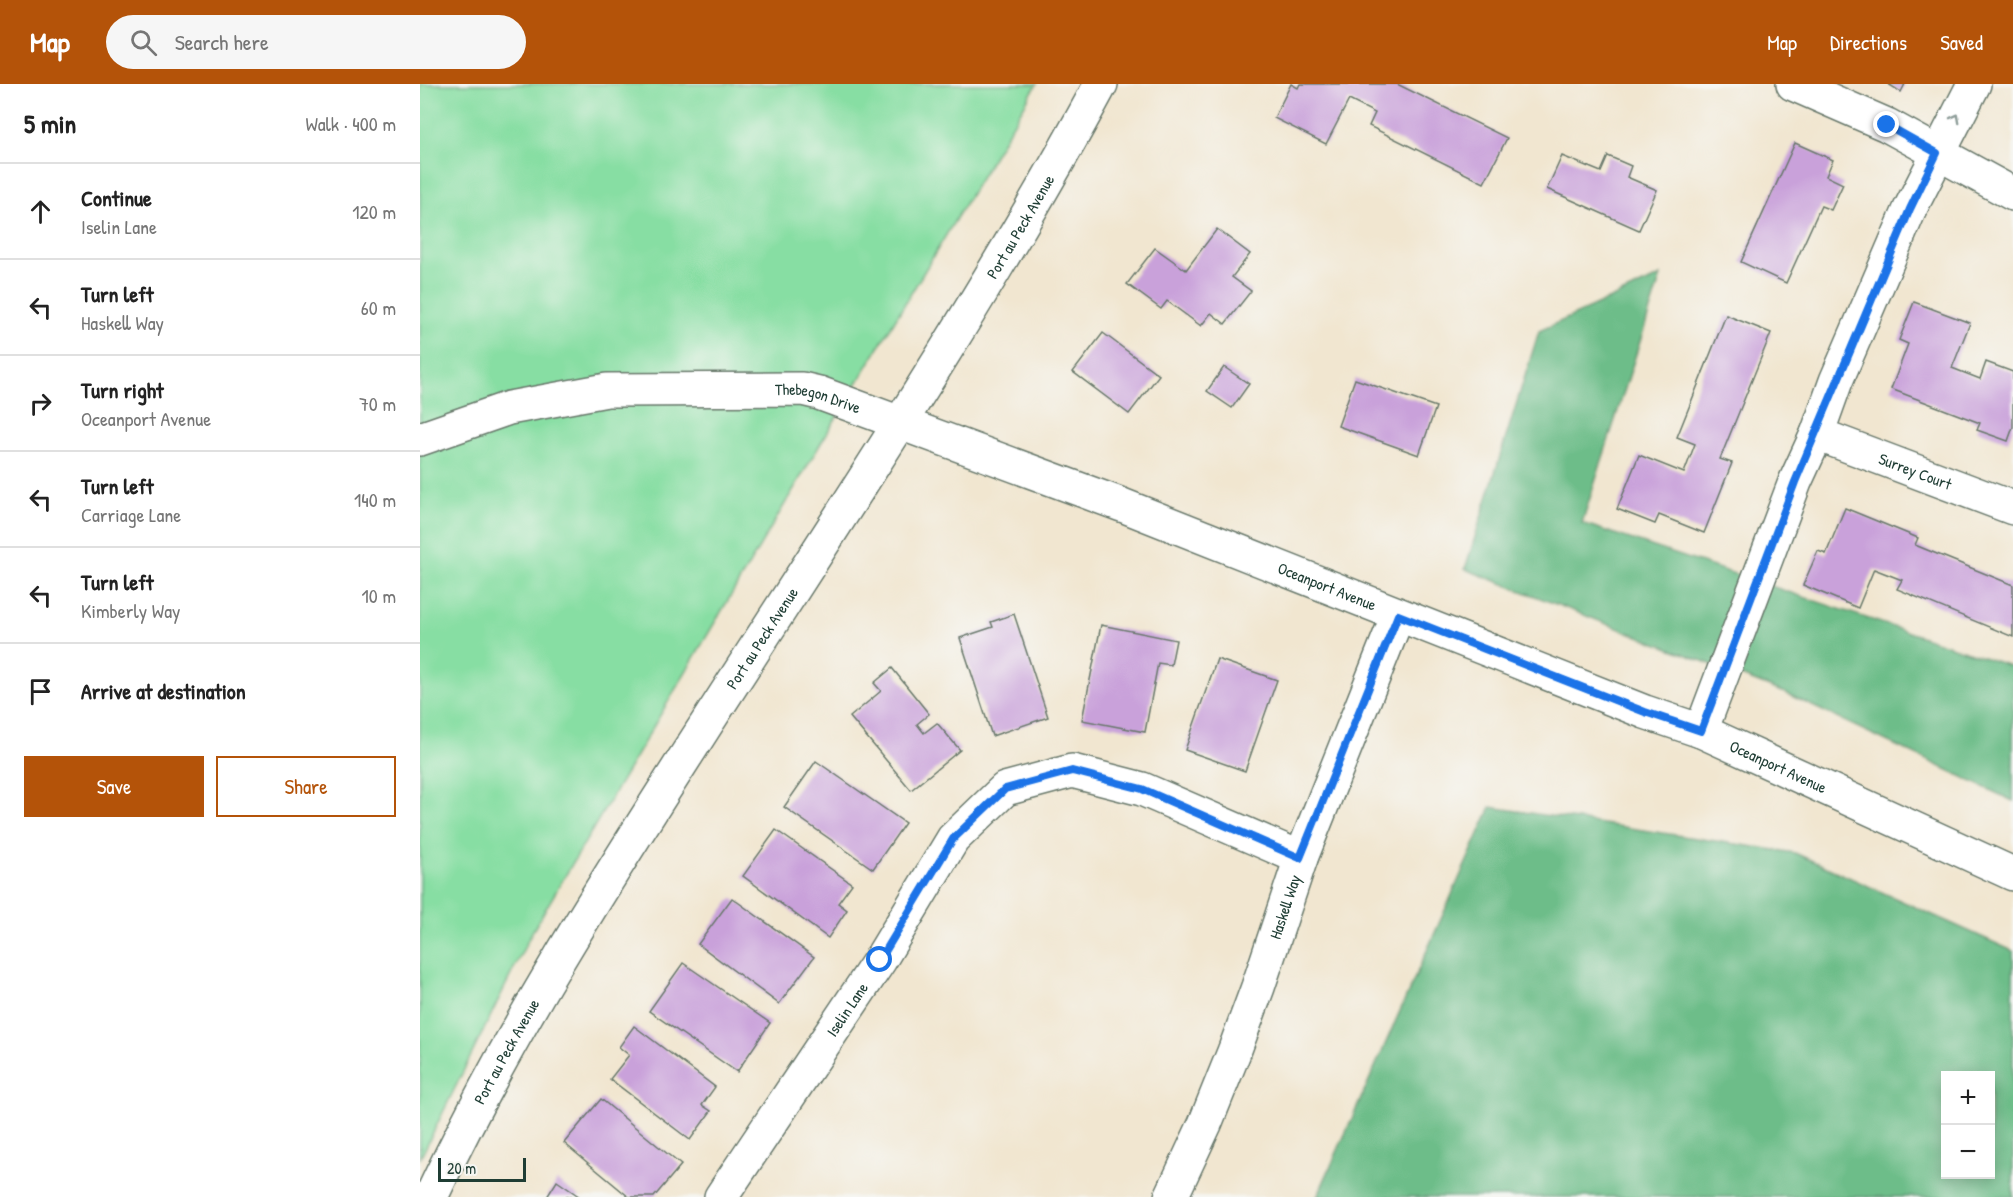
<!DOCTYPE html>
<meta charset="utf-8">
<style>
body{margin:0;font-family:"Patrick Hand",sans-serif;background:#f6f6f6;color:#222}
.controls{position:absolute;right:18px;bottom:18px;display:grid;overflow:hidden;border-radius:0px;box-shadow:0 3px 15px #0003}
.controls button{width:54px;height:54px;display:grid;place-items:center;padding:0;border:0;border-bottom:2px solid #e0e0e0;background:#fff;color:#222;font:30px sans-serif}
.scale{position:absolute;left:18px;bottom:15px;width:88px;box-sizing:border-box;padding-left:6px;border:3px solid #1f3d34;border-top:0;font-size:16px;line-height:21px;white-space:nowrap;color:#1f3d34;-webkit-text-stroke:4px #f6f6f2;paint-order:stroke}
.stop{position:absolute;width:18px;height:18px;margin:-14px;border:4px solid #1a73e8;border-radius:50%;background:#fff}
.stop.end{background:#1a73e8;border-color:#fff;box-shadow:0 2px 6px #0008}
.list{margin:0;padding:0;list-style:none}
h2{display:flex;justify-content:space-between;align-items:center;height:78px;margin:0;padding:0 24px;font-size:26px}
h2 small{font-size:20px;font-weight:400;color:#767676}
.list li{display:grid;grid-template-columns:39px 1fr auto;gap:18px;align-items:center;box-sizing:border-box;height:96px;padding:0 24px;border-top:2px solid #e0e0e0}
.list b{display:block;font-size:22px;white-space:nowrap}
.list p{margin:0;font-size:20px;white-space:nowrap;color:#767676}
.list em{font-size:20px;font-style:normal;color:#767676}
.actions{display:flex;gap:12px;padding:18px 24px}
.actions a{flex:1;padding:14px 0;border:2px solid #b45309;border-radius:0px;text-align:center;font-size:21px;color:#b45309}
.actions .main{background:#b45309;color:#fff}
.icon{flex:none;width:33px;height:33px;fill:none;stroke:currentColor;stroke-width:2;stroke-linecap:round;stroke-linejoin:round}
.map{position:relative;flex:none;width:1593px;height:1113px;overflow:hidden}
header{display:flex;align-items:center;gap:36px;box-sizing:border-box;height:84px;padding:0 30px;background:#b45309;color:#fff}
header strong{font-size:28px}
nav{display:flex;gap:33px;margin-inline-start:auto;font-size:21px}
.search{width:420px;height:54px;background:#f6f6f6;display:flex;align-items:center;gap:15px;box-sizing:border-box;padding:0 21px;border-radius:33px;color:#767676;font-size:22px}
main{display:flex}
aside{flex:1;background:#fff}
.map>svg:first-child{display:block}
.green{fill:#87dea3;stroke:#538e6c;stroke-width:1.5}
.forest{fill:#6dbd89;stroke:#467d5e;stroke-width:1.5;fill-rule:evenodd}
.building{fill:#c9a1da}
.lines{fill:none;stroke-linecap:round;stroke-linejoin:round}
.minor-casing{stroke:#68786b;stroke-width:36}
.minor{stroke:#fff;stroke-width:33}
.oneway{stroke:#8f9e9a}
.route{stroke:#1a73e8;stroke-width:8}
.labels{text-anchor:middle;stroke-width:5;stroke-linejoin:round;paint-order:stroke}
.street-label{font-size:16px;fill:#1f3d34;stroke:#f6f6f2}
</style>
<header>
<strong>Map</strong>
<div class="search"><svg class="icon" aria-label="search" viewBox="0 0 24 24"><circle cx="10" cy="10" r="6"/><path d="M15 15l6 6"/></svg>Search here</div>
<nav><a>Map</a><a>Directions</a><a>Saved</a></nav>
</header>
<main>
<aside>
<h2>5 min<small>Walk · 400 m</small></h2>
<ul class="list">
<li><svg class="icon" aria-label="ahead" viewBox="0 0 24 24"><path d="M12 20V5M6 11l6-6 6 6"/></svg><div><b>Continue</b><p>Iselin Lane</p></div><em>120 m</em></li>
<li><svg class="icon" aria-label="left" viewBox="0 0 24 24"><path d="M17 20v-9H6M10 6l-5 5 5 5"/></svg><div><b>Turn left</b><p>Haskell Way</p></div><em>60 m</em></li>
<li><svg class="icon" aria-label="right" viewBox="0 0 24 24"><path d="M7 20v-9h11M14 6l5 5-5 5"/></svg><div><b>Turn right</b><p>Oceanport Avenue</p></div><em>70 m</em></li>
<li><svg class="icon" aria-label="left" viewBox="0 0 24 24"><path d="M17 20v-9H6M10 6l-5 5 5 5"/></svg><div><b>Turn left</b><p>Carriage Lane</p></div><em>140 m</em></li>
<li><svg class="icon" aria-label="left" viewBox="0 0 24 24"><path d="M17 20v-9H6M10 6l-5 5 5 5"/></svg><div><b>Turn left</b><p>Kimberly Way</p></div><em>10 m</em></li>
<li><svg class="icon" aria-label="arrive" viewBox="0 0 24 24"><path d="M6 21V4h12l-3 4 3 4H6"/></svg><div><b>Arrive at destination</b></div></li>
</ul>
<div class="actions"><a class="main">Save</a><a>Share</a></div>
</aside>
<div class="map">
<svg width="1593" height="1113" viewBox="0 0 1593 1113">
<rect width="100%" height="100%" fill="#f6f6f2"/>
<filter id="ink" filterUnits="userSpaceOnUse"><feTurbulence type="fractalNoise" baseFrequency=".0167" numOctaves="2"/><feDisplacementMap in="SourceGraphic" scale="12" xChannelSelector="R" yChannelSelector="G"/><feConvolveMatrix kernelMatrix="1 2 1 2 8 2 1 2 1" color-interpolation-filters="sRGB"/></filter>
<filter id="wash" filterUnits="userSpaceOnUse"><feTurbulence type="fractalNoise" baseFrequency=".008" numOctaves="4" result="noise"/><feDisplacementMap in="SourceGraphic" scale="24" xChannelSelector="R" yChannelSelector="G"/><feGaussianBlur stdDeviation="1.35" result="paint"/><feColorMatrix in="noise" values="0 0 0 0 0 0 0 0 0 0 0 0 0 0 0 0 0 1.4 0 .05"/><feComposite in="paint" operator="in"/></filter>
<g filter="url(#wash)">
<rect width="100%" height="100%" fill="#f1e6d0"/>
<!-- green -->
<path class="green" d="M0,0H617L395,369L112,848L0,1075Z"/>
<!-- forest -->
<g class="forest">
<path d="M1241,192L1162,439L1593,583V717L1365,609L1045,485L1119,247Z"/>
<path d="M1071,723L1375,769L1593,867V1113H897ZM1526,992H1570V1090H1526Z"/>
</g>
<g id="blocks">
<!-- building -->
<g class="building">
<path d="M871,0L878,4L880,0H977L1087,54L1064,99L949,42L955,29L929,16L906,60L854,34Z"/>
<path d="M1468,0H1485L1481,8Z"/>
<path d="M1375,59L1413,76L1406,92L1423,100L1411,126L1401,122L1366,199L1321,178Z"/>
<path d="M1142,72L1181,88L1188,72L1211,82L1207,93L1237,106L1219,146L1127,105Z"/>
<path d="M797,145L830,170L812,193L831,207L805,240L791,229L781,242L747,217L741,225L707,200L735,164L766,186Z"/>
<path d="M1494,218L1550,239L1532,284L1560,295L1566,278L1593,288V343L1588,357L1557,346L1560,339L1471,305L1488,260L1479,256Z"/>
<path d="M1306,231L1351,249L1300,375L1312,379L1284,449L1239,431L1235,440L1197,425L1219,371L1264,389L1275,360L1257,353Z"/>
<path d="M683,249L739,291L709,330L653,288Z"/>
<path d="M804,283L829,300L812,324L787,307Z"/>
<path d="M935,295L1016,323L999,371L918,342Z"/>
<path d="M1425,424L1498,454L1495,461L1593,501V553L1477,505L1482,496L1454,485L1438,524L1383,501L1398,467L1406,470Z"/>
<path d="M594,530L628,633L572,652L540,554L573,543L571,538Z"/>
<path d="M681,541L756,556L751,581L738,579L725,648L662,636Z"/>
<path d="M797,575L857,596L825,687L765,666Z"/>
<path d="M472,584L509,630L497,640L504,649L517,639L540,666L491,706L430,633L461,607L454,599Z"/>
<path d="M396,677L485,739L453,785L364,723Z"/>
<path d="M356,746L432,800L418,819L427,826L408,854L323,792Z"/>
<path d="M312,814L394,873L359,920L278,860Z"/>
<path d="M263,879L350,939L317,988L229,927Z"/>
<path d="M214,942L295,1003L282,1021L291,1027L270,1056L190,995L209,971L199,963Z"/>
<path d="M181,1015L261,1081L234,1113H209L144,1059Z"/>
<path d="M137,1097L160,1113H127Z"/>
</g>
</g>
</g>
<g filter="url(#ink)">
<use href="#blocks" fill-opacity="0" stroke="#68786b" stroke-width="1.5"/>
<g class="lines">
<defs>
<g id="minor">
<path d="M1373,0L1467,41L1593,110"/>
<path id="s1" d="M1397,350L1593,424"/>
<path id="s2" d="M0,355L89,324L187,306L382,305L399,309L702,421L1225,628L1281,647L1593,790"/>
<path d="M1281,647L1375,398L1397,350L1416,297L1490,125L1554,0"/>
<path id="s3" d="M11,1113C87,951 183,801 280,650C417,436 560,224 681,0"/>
<path id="s4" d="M301,1113L460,876L533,755L585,705L652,687L722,705L881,774"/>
<path id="s5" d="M751,1113L785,1040L814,968L838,903L881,774L978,531"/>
</g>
</defs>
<!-- minor casing -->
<use href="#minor" class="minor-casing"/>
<!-- minor -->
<use href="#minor" class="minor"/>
</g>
<!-- one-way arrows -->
<defs><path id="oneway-chevron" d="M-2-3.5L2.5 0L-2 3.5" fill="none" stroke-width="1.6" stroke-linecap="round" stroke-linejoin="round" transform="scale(1.5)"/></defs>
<use class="oneway" href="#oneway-chevron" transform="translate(1536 34) rotate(-62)"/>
</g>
<g class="lines" filter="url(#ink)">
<!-- route -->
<path class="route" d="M460,876L533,755L585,705L652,687L722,705L880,774L978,531L1225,628L1281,647L1375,398L1490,125L1517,69L1467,41"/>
</g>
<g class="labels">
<!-- street labels -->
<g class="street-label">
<text dy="6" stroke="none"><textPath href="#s3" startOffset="1136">Port au Peck Avenue</textPath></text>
<text dy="6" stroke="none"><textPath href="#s2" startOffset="406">Thebegon Drive</textPath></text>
<text dy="6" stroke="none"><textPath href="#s1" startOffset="105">Surrey Court</textPath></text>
<text dy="6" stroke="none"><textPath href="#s2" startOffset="950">Oceanport Avenue</textPath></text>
<text dy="6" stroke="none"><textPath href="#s3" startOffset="650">Port au Peck Avenue</textPath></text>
<text dy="6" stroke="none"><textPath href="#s2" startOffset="1436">Oceanport Avenue</textPath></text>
<text dy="6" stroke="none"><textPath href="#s5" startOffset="312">Haskell Way</textPath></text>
<text dy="6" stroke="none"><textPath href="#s4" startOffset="226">Iselin Lane</textPath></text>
<text dy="6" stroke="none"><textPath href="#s3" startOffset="164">Port au Peck Avenue</textPath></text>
</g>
</g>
</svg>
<div class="controls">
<button>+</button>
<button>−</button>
</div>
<div class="scale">20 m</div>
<div class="stop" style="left:460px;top:876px"></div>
<div class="stop end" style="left:1467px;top:41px"></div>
</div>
</main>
